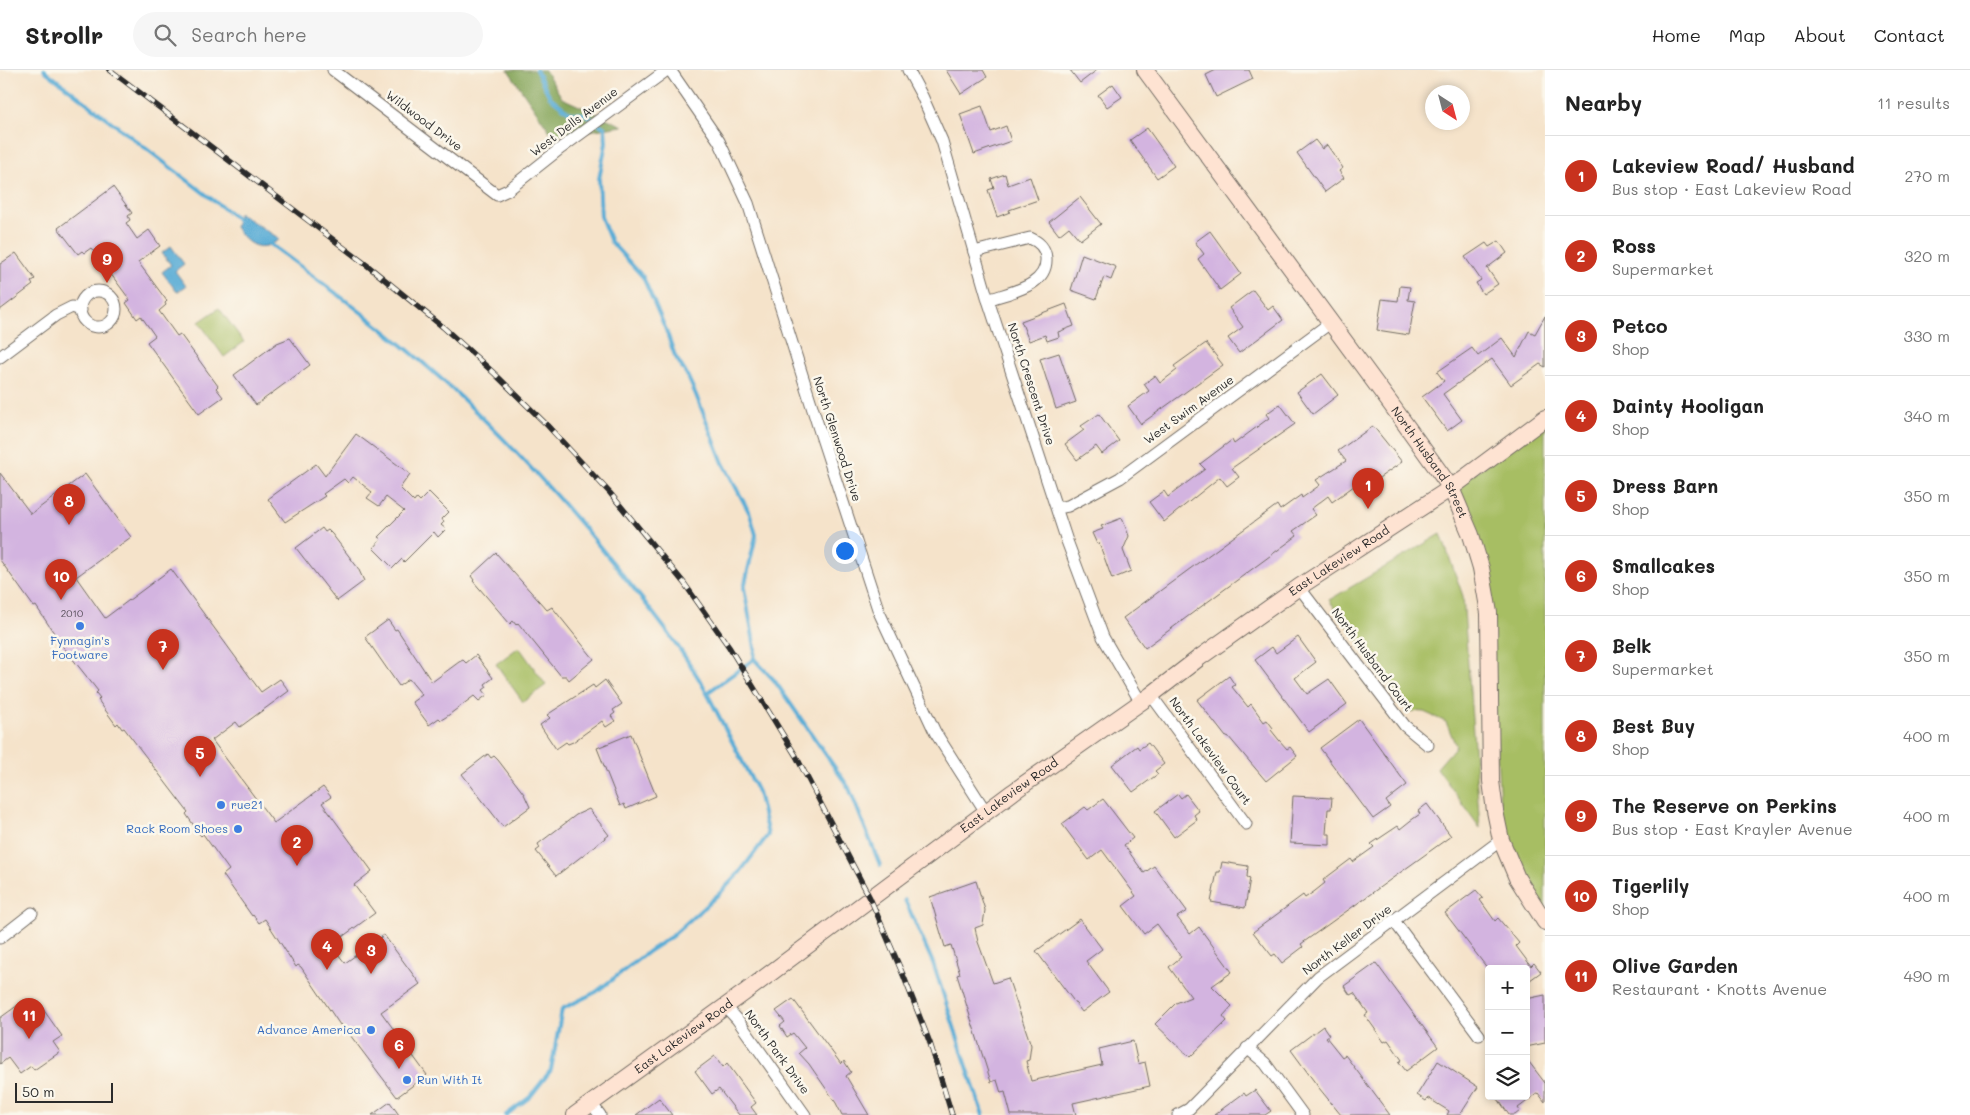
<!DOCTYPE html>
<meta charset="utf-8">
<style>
body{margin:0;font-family:Mali,sans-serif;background:#f6f6f6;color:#222}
.controls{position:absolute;right:15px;bottom:15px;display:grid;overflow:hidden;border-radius:5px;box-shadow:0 2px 8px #0003}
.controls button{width:45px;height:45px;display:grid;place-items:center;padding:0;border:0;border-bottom:1px solid #e0e0e0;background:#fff;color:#222;font:25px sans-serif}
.compass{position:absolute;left:1425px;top:15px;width:45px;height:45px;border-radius:50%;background:#fff;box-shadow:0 2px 8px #0003;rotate:144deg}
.scale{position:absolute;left:15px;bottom:12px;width:98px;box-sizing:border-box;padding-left:5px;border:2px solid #2b2b2b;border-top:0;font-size:14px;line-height:18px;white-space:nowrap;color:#2b2b2b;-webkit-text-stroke:4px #fbf7ec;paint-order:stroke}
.you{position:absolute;left:844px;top:480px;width:18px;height:18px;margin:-12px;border:4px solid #fff;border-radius:50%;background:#1a73e8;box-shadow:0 0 0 8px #1a73e833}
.badge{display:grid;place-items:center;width:32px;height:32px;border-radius:50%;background:#c8321e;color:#fff;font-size:16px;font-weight:700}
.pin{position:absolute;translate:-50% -41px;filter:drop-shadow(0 1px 2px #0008)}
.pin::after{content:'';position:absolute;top:26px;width:18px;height:15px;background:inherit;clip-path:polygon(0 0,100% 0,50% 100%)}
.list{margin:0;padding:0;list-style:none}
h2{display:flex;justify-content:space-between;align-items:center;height:65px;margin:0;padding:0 20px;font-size:21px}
h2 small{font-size:16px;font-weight:400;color:#767676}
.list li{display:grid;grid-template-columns:32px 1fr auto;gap:15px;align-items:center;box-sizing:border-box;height:80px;padding:0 20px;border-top:1px solid #e0e0e0}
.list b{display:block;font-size:19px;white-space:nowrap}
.list p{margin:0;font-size:16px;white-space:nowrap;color:#767676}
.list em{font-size:16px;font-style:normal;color:#767676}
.icon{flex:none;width:28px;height:28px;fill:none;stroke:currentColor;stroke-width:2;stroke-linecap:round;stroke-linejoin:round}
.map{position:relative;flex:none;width:1545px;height:1045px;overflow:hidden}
header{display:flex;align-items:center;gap:30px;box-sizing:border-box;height:70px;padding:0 25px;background:#fff;border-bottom:1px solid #e0e0e0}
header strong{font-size:24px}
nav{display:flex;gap:28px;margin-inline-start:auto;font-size:18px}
.search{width:350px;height:45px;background:#f6f6f6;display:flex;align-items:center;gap:12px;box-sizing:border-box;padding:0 18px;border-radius:28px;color:#767676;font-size:19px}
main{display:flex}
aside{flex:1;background:#fff}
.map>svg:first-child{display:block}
.green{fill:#a7be64;stroke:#697448}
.forest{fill:#85a55a;stroke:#586842}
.water{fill:#5badd6;stroke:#436c80}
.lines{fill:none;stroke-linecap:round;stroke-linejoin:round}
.stream{stroke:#5badd6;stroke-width:4}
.building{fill:#d3b4e0}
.street-casing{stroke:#726b63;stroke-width:13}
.secondary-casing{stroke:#726b63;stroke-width:18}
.street{stroke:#fff;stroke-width:11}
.secondary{stroke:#fee3d2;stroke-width:16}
.rail-casing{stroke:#2b2b2b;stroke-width:5.5}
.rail{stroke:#fbf7ec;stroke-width:4;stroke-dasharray:11;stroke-linecap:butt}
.shop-dot{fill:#3f7fe0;stroke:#fbf7ec;stroke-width:2}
.labels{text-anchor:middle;stroke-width:5;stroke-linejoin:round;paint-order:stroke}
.number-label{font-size:10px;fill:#554d58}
.street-label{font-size:12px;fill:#2b2b2b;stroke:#fbf7ec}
.shop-label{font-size:12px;fill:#366cbe;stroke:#fbf7ec;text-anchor:start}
</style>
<header>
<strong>Strollr</strong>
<div class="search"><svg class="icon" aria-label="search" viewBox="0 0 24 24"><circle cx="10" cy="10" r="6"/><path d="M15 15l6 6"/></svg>Search here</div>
<nav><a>Home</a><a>Map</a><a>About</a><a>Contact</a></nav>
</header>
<main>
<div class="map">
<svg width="1545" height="1045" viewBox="0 0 1545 1045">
<rect width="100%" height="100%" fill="#fbf7ec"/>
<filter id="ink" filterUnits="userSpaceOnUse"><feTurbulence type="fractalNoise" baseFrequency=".02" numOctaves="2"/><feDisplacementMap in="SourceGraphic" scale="10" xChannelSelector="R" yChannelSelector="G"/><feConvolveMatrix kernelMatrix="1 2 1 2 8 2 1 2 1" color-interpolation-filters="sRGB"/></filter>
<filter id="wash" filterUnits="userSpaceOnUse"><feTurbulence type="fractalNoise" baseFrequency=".0096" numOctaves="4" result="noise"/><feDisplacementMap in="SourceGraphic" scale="20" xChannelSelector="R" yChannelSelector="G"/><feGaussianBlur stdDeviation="1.12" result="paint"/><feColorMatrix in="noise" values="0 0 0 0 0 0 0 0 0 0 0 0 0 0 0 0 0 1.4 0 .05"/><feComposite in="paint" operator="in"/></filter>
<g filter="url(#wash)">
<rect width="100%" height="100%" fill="#f5e3ca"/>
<!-- green -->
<g class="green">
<path d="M219,238L244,272L224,287L199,252Z"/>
<path d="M1545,351V851L1502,770L1489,543L1453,419Z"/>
<path d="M1441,464L1463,526L1480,758L1437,698L1456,676L1446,652L1424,642L1409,641L1329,530Z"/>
<path d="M519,577L546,615L523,632L496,594Z"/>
</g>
<!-- forest -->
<path class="forest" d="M508,0H545L562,28L623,56L553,66Z"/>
<!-- water -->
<g class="water">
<path d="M239,143L280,169C260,184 247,175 235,157Z"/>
<path d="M171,176L184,194L175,201L186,216L177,222L162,202L171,195L162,183Z"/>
</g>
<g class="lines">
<!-- stream -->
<g class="stream">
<path d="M44,0L239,150"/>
<path d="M536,0L550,27L570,43L585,44L605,58L606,73L599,109L601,147L611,172L643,207L666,260L675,286L687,305L696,325L723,393L750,444L756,465L744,518L755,578L754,589L774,610L849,718L880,795"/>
<path d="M269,173C326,216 385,258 438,306C502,364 560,427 614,494C647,535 682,577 707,623"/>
<path d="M905,830L933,893L983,1045"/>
<path d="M506,1045L530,1027L551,1000L562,939L596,922L649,881L672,866L721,822L740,802L768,765L758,722L707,623L754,589"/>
</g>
</g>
<g id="blocks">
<!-- building -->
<g class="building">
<path d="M946,0H983L987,7L961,24Z"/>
<path d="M1070,0H1097L1080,13Z"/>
<path d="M1216,0H1249L1253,9L1216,27L1206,5Z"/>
<path d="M1113,14L1122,27L1107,37L1098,25Z"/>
<path d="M982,36L991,62L1006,56L1011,71L974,84L960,44Z"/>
<path d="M1147,58L1174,96L1157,108L1130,70Z"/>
<path d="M1315,70L1322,79L1327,75L1343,98L1339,101L1344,108L1325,122L1297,83Z"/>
<path d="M1005,104L1008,115L1030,107L1038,130L1009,140L1010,142L997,147L988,120L994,118L991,109Z"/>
<path d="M113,117L132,143L128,146L130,150L126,153L137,169L149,160L160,176L138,192L167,231L165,233L166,235L159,241L177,266L180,264L218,316L216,318L223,327L199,344L147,272L155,266L141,246L137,249L126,233L130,230L96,184L91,178L84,183L82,181L78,184L58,158Z"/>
<path d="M1080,127L1101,154L1080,170L1069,157L1059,165L1049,152Z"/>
<path d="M1210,161L1241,204L1220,220L1198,189L1204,184L1195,172Z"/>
<path d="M1499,171L1507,183L1487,198L1498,214L1483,224L1476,213L1481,210L1465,187L1486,173L1489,177Z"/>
<path d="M16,183L35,209L31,212L33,215L0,240V194Z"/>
<path d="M1082,184L1116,197L1111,210L1104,207L1096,229L1071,220Z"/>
<path d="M1400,216L1410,217L1408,230L1415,231L1409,265L1377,260L1382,229L1398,231Z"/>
<path d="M1253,220L1268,240L1273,236L1283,250L1239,283L1228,268L1243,257L1229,238Z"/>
<path d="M1066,234L1074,256L1058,262L1059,267L1047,271L1045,265L1029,271L1021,251Z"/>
<path d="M1545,246V297L1540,294L1511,315L1492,289L1443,324L1462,350L1447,361L1422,327L1444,311L1437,302L1472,278L1478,286L1502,268L1516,287L1529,261L1535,264Z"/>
<path d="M290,268L310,295L256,335L234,305L277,273Z"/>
<path d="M1206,273L1223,295L1141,354L1128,336L1149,321L1144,314L1155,306L1160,313L1177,300L1174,296Z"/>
<path d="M1059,283L1076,332L1056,339L1040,289Z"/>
<path d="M1322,304L1338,325L1313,344L1297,322Z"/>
<path d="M1280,334L1295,354L1232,398L1239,407L1227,416L1220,407L1164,452L1149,432L1164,421L1168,427L1205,399L1200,394L1232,370L1234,374L1269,348L1266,344Z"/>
<path d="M1099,344L1119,371L1102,384L1096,376L1077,390L1065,374L1084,360L1081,356Z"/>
<path d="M1373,356L1402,392L1363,419L1358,413L1332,432L1328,426L1311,439L1316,445L1293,461L1297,466L1145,578L1123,548L1277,435L1280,440L1301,425L1302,428L1320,415L1316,410L1346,391L1338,381Z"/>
<path d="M356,364L410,404L400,418L414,432L417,428L420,431L429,422L449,442L442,449L444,452L441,455L446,459L438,467L434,462L404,492L402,489L393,498L373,478L381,469L378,467L404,441L386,427L379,436L367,428L372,422L353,407L348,413L344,409L323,424L325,426L285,452L268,429L316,394L325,406Z"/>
<path d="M0,403L31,444L85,404L131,467L76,507L105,548L171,499L261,622L280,609L289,621L240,657L236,652L212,670L274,753L323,717L331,727L322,733L372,801L354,815L375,843L331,875L345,893L384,865L420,914L381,942L427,1005L397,1027L350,965L341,954L340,955L301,897L298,895L296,897L265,849L259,853L253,845L252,846L223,805L229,800L203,764L201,766L186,744L188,742L124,658L122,659L118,653L116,655L98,630L100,628L96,623L98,621L64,578L36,536L34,537L0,490Z"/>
<path d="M1122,448L1129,466L1123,480L1131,501L1112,509L1099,473L1097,474L1092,463L1103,459L1101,456Z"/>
<path d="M322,458L325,462L328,460L332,464L358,498L364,511L337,531L296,478Z"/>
<path d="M496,483L547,540L552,537L594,589L569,610L566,606H561L518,553L516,555L513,551L510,554L473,511L474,510L471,506Z"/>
<path d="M388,550L395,560L397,559L432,612L459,592L463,590L466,593L476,585L493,608L485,614L487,617L483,620L487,625L479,631L474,626L446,647L441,650L439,648L429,655L412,632L422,625L409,609L399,616L365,567Z"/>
<path d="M1298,567L1316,592L1295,608L1307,624L1329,609L1347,634L1309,662L1255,590L1272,577L1276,583Z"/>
<path d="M1229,606L1235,615L1232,617L1248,637L1251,634L1264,652L1267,650L1273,658L1271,660L1279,670L1287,679L1290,677L1297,686L1266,711L1228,666L1226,667L1197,630Z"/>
<path d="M605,610L622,634L613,640L615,643L611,646L615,651L606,657L602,651L573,672L568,674L566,672L556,679L540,655L550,648L547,645L553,641L593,615L595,618Z"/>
<path d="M1359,649L1407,715L1386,731L1390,737L1373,749L1320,678Z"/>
<path d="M631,664L656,726L626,739L624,734L620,736L597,678Z"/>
<path d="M1148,673L1164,694L1155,701L1158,704L1133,722L1112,695L1137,676L1139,679Z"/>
<path d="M488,684L491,688L494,686L498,690L524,724L530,737L503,757L462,704Z"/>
<path d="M1178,724L1181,728L1186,724L1199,741L1194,745L1197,750L1174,767L1155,741Z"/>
<path d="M1293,726L1332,728L1331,739H1328L1327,751L1326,764H1330V775L1290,773Z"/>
<path d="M1103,729L1133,768L1124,775L1144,803L1154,796L1187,841L1177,847L1190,864L1199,857L1232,902L1212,916L1232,936L1223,946L1227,951L1190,987L1155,954L1176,933L1191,927L1169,897L1181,887L1157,854L1144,864L1123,836L1136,826L1102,780L1089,790L1062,754L1085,737L1088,740Z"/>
<path d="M1427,734L1451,766L1301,874L1303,877L1282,893L1275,884L1272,886L1253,862L1303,825L1305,828L1315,821L1325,813L1323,810L1351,789L1353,792L1374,777L1371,774L1398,756L1400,759L1410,751L1420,744L1418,741Z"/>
<path d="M589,739L609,765L556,806L536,781L540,778L538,774L576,745Z"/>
<path d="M1222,792L1248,796L1247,807L1250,808L1245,838L1211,832L1217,802H1220Z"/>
<path d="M976,811L985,840L983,855L975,858L978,872L993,913L1008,908L1031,975L1029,990L1026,991L1031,1011L1102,995L1099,979L1133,971L1138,994L1145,992L1150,1016L1073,1033L1076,1045H1011L1005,1022L1001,1023L997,1010L991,1012L957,905L960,904L951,875L945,877L930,827Z"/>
<path d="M1476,820L1483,828L1480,830L1495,851L1498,848L1519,873L1516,876L1531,896L1534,893L1541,902L1526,913L1527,899H1488L1445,843Z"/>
<path d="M1080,849L1102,879L1086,891L1109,922L1082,942L1036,881Z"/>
<path d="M1376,893L1438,977L1406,1001L1399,992L1402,990L1388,970L1384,972L1365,945L1368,943L1354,923L1350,925L1344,916Z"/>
<path d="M1545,925V973L1526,977V929Z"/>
<path d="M793,929L841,994L844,991L851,1002L846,1006L869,1045H842L836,1033L809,994L799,983L805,978L793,963L787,967L780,956L785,952L776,941Z"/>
<path d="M25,930L30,937L38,932L62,966L53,972L60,982L34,1000L31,996L20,1004L8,988L0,994V948Z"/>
<path d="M1323,956L1329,965L1326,967L1342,987L1345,985L1390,1045H1341L1319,1018L1291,980Z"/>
<path d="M715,986L723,997L727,993L756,1033L751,1037L757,1045H739L719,1019L712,1024L695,1001Z"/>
<path d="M1526,988L1545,1013V1032L1538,1023L1518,1038L1520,1041L1515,1045H1509L1496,1026H1526Z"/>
<path d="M1438,991L1478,1017L1460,1045H1447L1449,1041L1428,1028L1426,1031L1417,1025Z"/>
<path d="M1255,1020L1271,1041L1265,1045H1214L1244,1023L1246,1026Z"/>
<path d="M659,1028L672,1045H636Z"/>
<path d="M390,1032L399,1045H372Z"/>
</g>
</g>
</g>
<g filter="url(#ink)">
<use href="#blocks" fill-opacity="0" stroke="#726b63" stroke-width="1"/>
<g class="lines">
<defs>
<g id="street">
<path d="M333,0L497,125L508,120L561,78L667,0"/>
<path d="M670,0L719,71L748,133L820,362L879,542L935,662L986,742"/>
<path d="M908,0L922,26L942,71L988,230L1067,471L1103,567L1140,631"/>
<path d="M974,182L1030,168C1039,172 1045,177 1046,188C1048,217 1009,222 988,230"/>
<circle cx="98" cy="239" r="18"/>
<path d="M0,287L56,245L72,237L81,240"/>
<path d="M1057,438L1068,436L1120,408L1330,253"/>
<path d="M1299,517L1405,656L1428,675"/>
<path d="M1151,625L1246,754"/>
<path d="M1394,851L1479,965"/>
<path d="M0,868L32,843"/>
<path d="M725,936L737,949L805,1045"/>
<path d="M1247,978L1265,993L1303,1045"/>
<path d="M591,1033L600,1045"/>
<path d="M1178,1045L1189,1039L1318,907L1501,770"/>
</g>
<g id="secondary">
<path id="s1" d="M1145,0L1390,333L1451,418L1471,465L1481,498L1489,543L1491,711L1495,741L1501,770L1517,808L1545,852"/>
<path id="s2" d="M575,1045L744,923L1013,722L1151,625L1199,588L1299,517L1451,418L1545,348"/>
</g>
</defs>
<!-- street casing -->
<use href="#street" class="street-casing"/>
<!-- secondary casing -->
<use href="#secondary" class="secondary-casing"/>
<!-- street -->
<use href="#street" class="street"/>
<!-- secondary -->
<use href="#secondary" class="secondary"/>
<defs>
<path id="rail" d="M110,0L368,196L443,257L495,304L545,353L610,423L684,513L729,577L796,686L870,828L904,907L930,973L952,1045"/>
</defs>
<!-- rail casing -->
<use href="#rail" class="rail-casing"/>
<!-- rail -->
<use href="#rail" class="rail"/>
</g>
</g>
<!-- markers -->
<g class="shop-dot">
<circle cx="80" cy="556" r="5"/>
<circle cx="221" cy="735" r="5"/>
<circle cx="238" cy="759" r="5"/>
<circle cx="371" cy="960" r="5"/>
<circle cx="407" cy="1010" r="5"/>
</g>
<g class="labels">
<!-- number labels -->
<g class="number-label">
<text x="72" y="547">2010</text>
</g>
<!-- street labels -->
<g class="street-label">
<text transform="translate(424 51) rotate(37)" y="4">Wildwood Drive</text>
<text transform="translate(574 52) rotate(-37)" y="4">West Dells Avenue</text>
<text transform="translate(1031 314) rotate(72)" y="4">North Crescent Drive</text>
<text transform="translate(1189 340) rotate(-36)" y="4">West Swim Avenue</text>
<text transform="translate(837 369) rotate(72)" y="4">North Glenwood Drive</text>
<text dy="4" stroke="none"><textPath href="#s1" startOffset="485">North Husband Street</textPath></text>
<text dy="4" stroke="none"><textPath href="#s2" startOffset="944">East Lakeview Road</textPath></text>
<text transform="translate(1372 590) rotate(53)" y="4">North Husband Court</text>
<text transform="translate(1210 681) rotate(54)" y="4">North Lakeview Court</text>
<text dy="4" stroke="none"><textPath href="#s2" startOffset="539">East Lakeview Road</textPath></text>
<text transform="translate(1347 870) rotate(-37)" y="4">North Keller Drive</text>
<text dy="4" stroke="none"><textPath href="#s2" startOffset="134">East Lakeview Road</textPath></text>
<text transform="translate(777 982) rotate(54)" y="4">North Park Drive</text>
</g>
<!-- shop labels -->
<g class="shop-label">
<text x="80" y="575" text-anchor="middle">Fynnagin's<tspan x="80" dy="14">Footware</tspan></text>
<text x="231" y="739">rue21</text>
<text x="228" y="763" text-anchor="end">Rack Room Shoes</text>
<text x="361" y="964" text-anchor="end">Advance America</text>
<text x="417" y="1014">Run With It</text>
</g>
</g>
</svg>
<div class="controls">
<button>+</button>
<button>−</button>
<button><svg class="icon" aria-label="layers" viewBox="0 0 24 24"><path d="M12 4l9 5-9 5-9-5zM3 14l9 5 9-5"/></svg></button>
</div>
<svg class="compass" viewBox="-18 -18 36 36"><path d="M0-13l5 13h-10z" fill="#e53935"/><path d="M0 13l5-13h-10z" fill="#767676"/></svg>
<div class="scale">50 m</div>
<div class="you"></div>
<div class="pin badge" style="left:1368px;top:439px">1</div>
<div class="pin badge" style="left:297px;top:796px">2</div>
<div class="pin badge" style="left:371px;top:904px">3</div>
<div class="pin badge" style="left:327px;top:900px">4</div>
<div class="pin badge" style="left:200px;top:707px">5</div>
<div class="pin badge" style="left:399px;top:999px">6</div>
<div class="pin badge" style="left:163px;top:600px">7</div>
<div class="pin badge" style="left:69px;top:455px">8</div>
<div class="pin badge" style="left:107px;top:213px">9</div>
<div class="pin badge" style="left:61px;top:530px">10</div>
<div class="pin badge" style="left:29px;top:969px">11</div>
</div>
<aside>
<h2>Nearby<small>11 results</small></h2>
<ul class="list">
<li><span class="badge">1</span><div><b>Lakeview Road/ Husband</b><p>Bus stop · East Lakeview Road</p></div><em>270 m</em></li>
<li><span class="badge">2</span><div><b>Ross</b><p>Supermarket</p></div><em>320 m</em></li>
<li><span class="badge">3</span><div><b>Petco</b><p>Shop</p></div><em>330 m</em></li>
<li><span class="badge">4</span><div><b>Dainty Hooligan</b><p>Shop</p></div><em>340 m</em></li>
<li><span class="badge">5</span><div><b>Dress Barn</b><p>Shop</p></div><em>350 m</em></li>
<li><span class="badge">6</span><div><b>Smallcakes</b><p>Shop</p></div><em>350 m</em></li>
<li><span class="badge">7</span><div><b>Belk</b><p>Supermarket</p></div><em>350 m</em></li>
<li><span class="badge">8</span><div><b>Best Buy</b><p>Shop</p></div><em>400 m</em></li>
<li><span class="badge">9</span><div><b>The Reserve on Perkins</b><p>Bus stop · East Krayler Avenue</p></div><em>400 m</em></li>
<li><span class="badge">10</span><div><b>Tigerlily</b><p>Shop</p></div><em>400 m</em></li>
<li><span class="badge">11</span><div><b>Olive Garden</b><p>Restaurant · Knotts Avenue</p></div><em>490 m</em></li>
</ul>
</aside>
</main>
